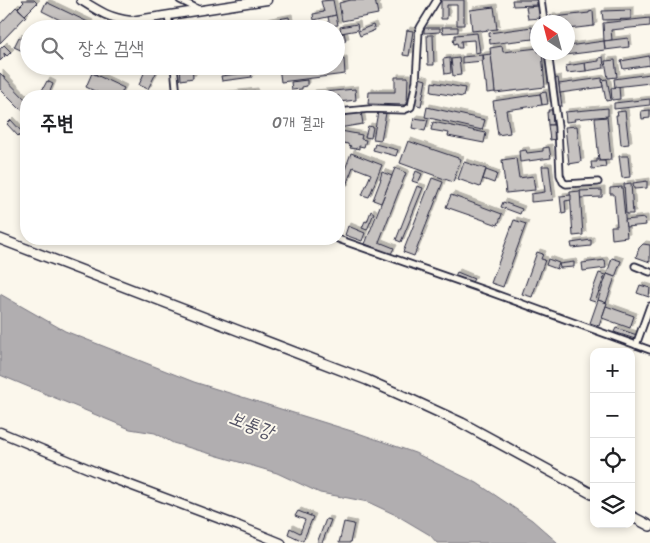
<!DOCTYPE html>
<html lang="ko">
<meta charset="utf-8">
<style>
body{margin:0;font-family:Sriracha,"Poor Story",sans-serif;background:#f2f2f2;color:#202124}
.controls{position:absolute;right:15px;bottom:15px;display:grid;overflow:hidden;border-radius:10px;box-shadow:0 2px 8px #0003}
.controls button{width:45px;height:45px;display:grid;place-items:center;padding:0;border:0;border-bottom:1px solid #e0e0e0;background:#fff;color:#202124;font:25px sans-serif}
.compass{position:absolute;left:530px;top:15px;width:45px;height:45px;border-radius:50%;background:#fff;box-shadow:0 2px 8px #0003;rotate:324deg}
.list{margin:0;padding:0;list-style:none}
h2{display:flex;justify-content:space-between;align-items:center;height:65px;margin:0;padding:0 20px;font-size:21px}
h2 small{font-size:16px;font-weight:400;color:#757577}
.icon{flex:none;width:28px;height:28px;fill:none;stroke:currentColor;stroke-width:2;stroke-linecap:round;stroke-linejoin:round}
.map{position:relative;flex:none;width:650px;height:543px;overflow:hidden}
.search{position:absolute;background:#fff;box-shadow:0 2px 8px #0003;left:20px;top:20px;width:325px;height:55px;display:flex;align-items:center;gap:12px;box-sizing:border-box;padding:0 18px;border-radius:28px;color:#757577;font-size:19px}
.panel{position:absolute;background:#fff;box-shadow:0 2px 8px #0003;left:20px;top:90px;width:325px;height:155px;border-radius:20px}
.map>svg:first-child{display:block}
.water{fill:#b1aeb0;stroke:#787681}
.building{fill:#c6c2c0;stroke:#22223b;filter:url(#shadow)}
.lines{fill:none;stroke-linecap:round;stroke-linejoin:round}
.minor-casing{stroke:#22223b;stroke-width:9}
.tertiary-casing{stroke:#22223b;stroke-width:11}
.secondary-casing{stroke:#22223b;stroke-width:12}
.minor{stroke:#fbf7ec;stroke-width:5.5}
.tertiary{stroke:#fbf7ec;stroke-width:8}
.secondary{stroke:#fbf7ec;stroke-width:9}
.labels{text-anchor:middle;stroke-width:4;stroke-linejoin:round;paint-order:stroke}
.water-label{font-size:19px;font-style:italic;fill:#545364;stroke:#fbf7ec}
</style>
<div class="map">
<svg width="650" height="543" viewBox="0 0 650 543">
<defs>
<filter id="shadow"><feDropShadow dx="3" dy="-3" stdDeviation="0" flood-color="#0004"/></filter>
</defs>
<rect width="100%" height="100%" fill="#fbf7ec"/>
<filter id="ink" filterUnits="userSpaceOnUse"><feTurbulence type="fractalNoise" baseFrequency=".02" numOctaves="2"/><feDisplacementMap in="SourceGraphic" scale="10" xChannelSelector="R" yChannelSelector="G"/><feConvolveMatrix kernelMatrix="1 2 1 2 8 2 1 2 1" color-interpolation-filters="sRGB"/></filter>
<g filter="url(#ink)">
<!-- water -->
<path class="water" d="M0,294L65,331L194,382L361,434L415,453L477,483L532,520L558,543H437L430,535L398,516L368,502L348,498L320,493L277,473L173,443L155,433L130,429L0,375Z"/>
<!-- building -->
<g class="building">
<path d="M22,0H34L37,3L25,15L18,8L24,2Z"/>
<path d="M333,0L336,15L314,20L313,14L324,12L321,1Z"/>
<path d="M351,0H375L378,14L342,21L339,3Z"/>
<path d="M441,0H464V25H457V5H447V19H441Z"/>
<path d="M512,0H537V5L513,6Z"/>
<path d="M46,2L90,23L87,29H78L42,11Z"/>
<path d="M539,6L541,18L528,19L526,7Z"/>
<path d="M16,7L26,16L0,43V24Z"/>
<path d="M494,7L497,29L481,31V30L472,31L470,10Z"/>
<path d="M631,10V19L603,20L602,11Z"/>
<path d="M593,11L594,26L568,29V22H550V16H553L554,17L589,13V12Z"/>
<path d="M336,15L338,25L330,26L328,17Z"/>
<path d="M289,17L291,29H227Z"/>
<path d="M650,18V26L611,30L612,40L604,41L603,23Z"/>
<path d="M357,24L358,30L341,33L340,27Z"/>
<path d="M373,25L375,30L360,36L358,31Z"/>
<path d="M442,27H458V32L443,33Z"/>
<path d="M532,27L533,39L490,44L489,33Z"/>
<path d="M424,28H440V32L424,33Z"/>
<path d="M407,30L413,31L409,56L403,55Z"/>
<path d="M336,33H338L339,34L344,33L346,41L341,42V45L336,46Z"/>
<path d="M477,33L480,52L475,53L474,40L461,41L462,48H458L457,43L454,44L453,39H455V35Z"/>
<path d="M427,35H433L434,65H428Z"/>
<path d="M19,37L29,42V54L14,47Z"/>
<path d="M628,38L629,47L605,50L604,41Z"/>
<path d="M604,41L605,50L557,56V52H568V46Z"/>
<path d="M4,45L11,52L7,56L4,53V54L5,56L0,61V49Z"/>
<path d="M502,46L503,52L538,48V52H542L545,87L495,93L490,48Z"/>
<path d="M491,54L495,92L487,93L486,82H485L482,59H484L483,55Z"/>
<path d="M483,55V61L462,63V57Z"/>
<path d="M649,56L650,65L623,69L621,61Z"/>
<path d="M603,57L604,68L586,71L585,63L599,61V58Z"/>
<path d="M450,58L451,73L445,74L443,59Z"/>
<path d="M459,58L461,75L453,76L451,59Z"/>
<path d="M344,59L345,74L281,82L279,67L336,66V60Z"/>
<path d="M615,60L617,77L608,78L605,61Z"/>
<path d="M585,63L586,71L567,73L566,66Z"/>
<path d="M44,66H51L57,69L54,75L43,69Z"/>
<path d="M86,66H100L96,75L84,69Z"/>
<path d="M147,66L159,67L148,89L139,85Z"/>
<path d="M180,66H192L193,78L181,80Z"/>
<path d="M251,72L252,77L222,81L221,76Z"/>
<path d="M0,73L26,100V107L22,111L0,89Z"/>
<path d="M92,73L124,88L120,96H105L86,87Z"/>
<path d="M650,74V83L615,87L614,79Z"/>
<path d="M395,77H408L407,105L368,104L369,92H395Z"/>
<path d="M419,78L426,80L421,106L414,104Z"/>
<path d="M558,78L562,106H557L553,79Z"/>
<path d="M602,78L603,87L560,93L559,84Z"/>
<path d="M607,79L611,100L606,101L602,80Z"/>
<path d="M307,80V86L302,87V89L292,90L291,82Z"/>
<path d="M47,81L53,84L48,96H39Z"/>
<path d="M432,82L465,88L463,97L431,92Z"/>
<path d="M619,87L620,99L612,100L611,88Z"/>
<path d="M355,89L356,100L339,102V96H312V93Z"/>
<path d="M255,91L256,96H207Z"/>
<path d="M546,92L548,104L542,105L540,93Z"/>
<path d="M540,94L542,105L506,110L510,133L498,135L493,101Z"/>
<path d="M650,99V105L614,109V103Z"/>
<path d="M427,107L485,120L482,130L425,117Z"/>
<path d="M608,108V116L574,119L575,121L566,122L565,112Z"/>
<path d="M548,110H552L553,125H548L547,112H549Z"/>
<path d="M650,110V118L642,119L641,111Z"/>
<path d="M625,111L629,144L621,145L619,124H617L616,115H618L617,112Z"/>
<path d="M361,112L363,124L339,128V115Z"/>
<path d="M378,112L386,113L381,140L373,139Z"/>
<path d="M607,117L611,160L599,161L595,118Z"/>
<path d="M414,118L428,120L425,131L412,128Z"/>
<path d="M11,120L22,132L18,136L7,124Z"/>
<path d="M433,122L486,133L484,143L448,136L449,133L431,130Z"/>
<path d="M548,125H555L556,139L550,140Z"/>
<path d="M368,126L373,127L371,138L365,137Z"/>
<path d="M577,126L581,162L569,164L565,127Z"/>
<path d="M341,131L362,135L361,139L366,140L364,147L359,146V149L356,148V149L350,148L351,146L348,145V144L343,143L342,147L339,146V134L341,135Z"/>
<path d="M408,141L461,159L453,182L400,163Z"/>
<path d="M375,144L398,150L396,156L373,150Z"/>
<path d="M549,147L551,158L520,162L519,151L526,150L527,153L543,151V148Z"/>
<path d="M351,153L382,165L369,197L362,195L371,174L353,167L345,188L339,186Z"/>
<path d="M619,156H628L630,177L622,178Z"/>
<path d="M516,158L519,178L533,176L535,190L506,193L502,160Z"/>
<path d="M597,159H599V161H605L606,167L592,169L591,162H597Z"/>
<path d="M464,162L486,169L480,187L458,179Z"/>
<path d="M542,166H549L553,200L531,202V194L545,192Z"/>
<path d="M395,168L406,173L379,242L394,248L391,254L365,244Z"/>
<path d="M486,170L497,174L494,183L483,179Z"/>
<path d="M416,171L422,174L418,183L412,181Z"/>
<path d="M382,172L392,176L381,203L373,200L381,179H380Z"/>
<path d="M432,178L443,182L414,256L403,252Z"/>
<path d="M647,181V188L634,189L633,183Z"/>
<path d="M631,183L633,214H626L624,184Z"/>
<path d="M417,186L423,188L401,242L396,240Z"/>
<path d="M622,187L627,237L612,239L611,226H617L614,194H610V188Z"/>
<path d="M602,190V197L580,198V191Z"/>
<path d="M580,191L583,235L573,236L570,192Z"/>
<path d="M451,195L502,214L498,225L446,207Z"/>
<path d="M571,195V200L565,201L566,213L562,214L560,196Z"/>
<path d="M503,202L522,209L520,214L501,207Z"/>
<path d="M371,211L374,213L367,230L362,228L365,221L367,222Z"/>
<path d="M645,218L646,225L626,227L625,220Z"/>
<path d="M514,220L526,224L503,287L491,283Z"/>
<path d="M348,226L365,233L362,241L345,235Z"/>
<path d="M591,240V246L572,248L571,243Z"/>
<path d="M643,244L650,245V262L636,257L639,248Z"/>
<path d="M537,252L543,254L541,259L545,260L532,297L522,294Z"/>
<path d="M612,258L621,261L615,277L607,274Z"/>
<path d="M548,259L559,263L557,269L546,265Z"/>
<path d="M605,260L606,268L583,271L582,263Z"/>
<path d="M574,262V267L560,268L559,264Z"/>
<path d="M457,272L474,279L472,282L455,276Z"/>
<path d="M599,273L605,275L595,302L589,300Z"/>
<path d="M607,274L615,277L606,303L598,300Z"/>
<path d="M640,285L650,288L649,297L637,293Z"/>
<path d="M598,300L607,303L599,326L590,323Z"/>
<path d="M606,306L634,316L630,328L602,318Z"/>
<path d="M616,328L637,335L635,339L614,332Z"/>
<path d="M298,511L313,517L303,541L288,534L290,528L300,533L305,520L295,516Z"/>
<path d="M326,519L331,520L322,543H317Z"/>
<path d="M344,522L354,524L350,543H339Z"/>
</g>
<g class="lines">
<defs>
<g id="minor">
<path d="M180,0L200,10"/>
<path d="M541,0L544,22"/>
<path d="M168,15L170,29"/>
<path d="M548,52L558,127L560,175L563,182L566,184L598,182"/>
<path d="M174,66L177,96"/>
<path d="M339,112L369,109L404,110L411,107L416,81L419,30L421,26L437,0"/>
<path d="M338,239L487,291L650,350"/>
<path d="M635,266L650,272"/>
<path d="M636,345L650,306"/>
</g>
<g id="tertiary">
<path d="M81,0C100,12 109,18 131,21L267,0"/>
<path d="M0,432L101,474L239,526L281,543"/>
</g>
<g id="secondary">
<path d="M0,239L367,380L410,399L462,423L594,495"/>
<path d="M631,516L650,526"/>
</g>
</defs>
<!-- minor casing -->
<use href="#minor" class="minor-casing"/>
<!-- tertiary casing -->
<use href="#tertiary" class="tertiary-casing"/>
<!-- secondary casing -->
<use href="#secondary" class="secondary-casing"/>
<!-- minor -->
<use href="#minor" class="minor"/>
<!-- tertiary -->
<use href="#tertiary" class="tertiary"/>
<!-- secondary -->
<use href="#secondary" class="secondary"/>
</g>
</g>
<g class="labels">
<!-- water labels -->
<g class="water-label">
<text transform="translate(252 424) rotate(21)" y="7">보통강</text>
</g>
</g>
</svg>
<div class="controls">
<button>+</button>
<button>−</button>
<button><svg class="icon" aria-label="locate" viewBox="0 0 24 24"><circle cx="12" cy="12" r="6"/><path d="M12 2v4M12 18v4M2 12h4M18 12h4"/></svg></button>
<button><svg class="icon" aria-label="layers" viewBox="0 0 24 24"><path d="M12 4l9 5-9 5-9-5zM3 14l9 5 9-5"/></svg></button>
</div>
<svg class="compass" viewBox="-18 -18 36 36"><path d="M0-13l5 13h-10z" fill="#e53935"/><path d="M0 13l5-13h-10z" fill="#757577"/></svg>
<div class="search"><svg class="icon" aria-label="search" viewBox="0 0 24 24"><circle cx="10" cy="10" r="6"/><path d="M15 15l6 6"/></svg>장소 검색</div>
<section class="panel">
<h2>주변<small>0개 결과</small></h2>
<ul class="list">
</ul>
</section>
</div>
